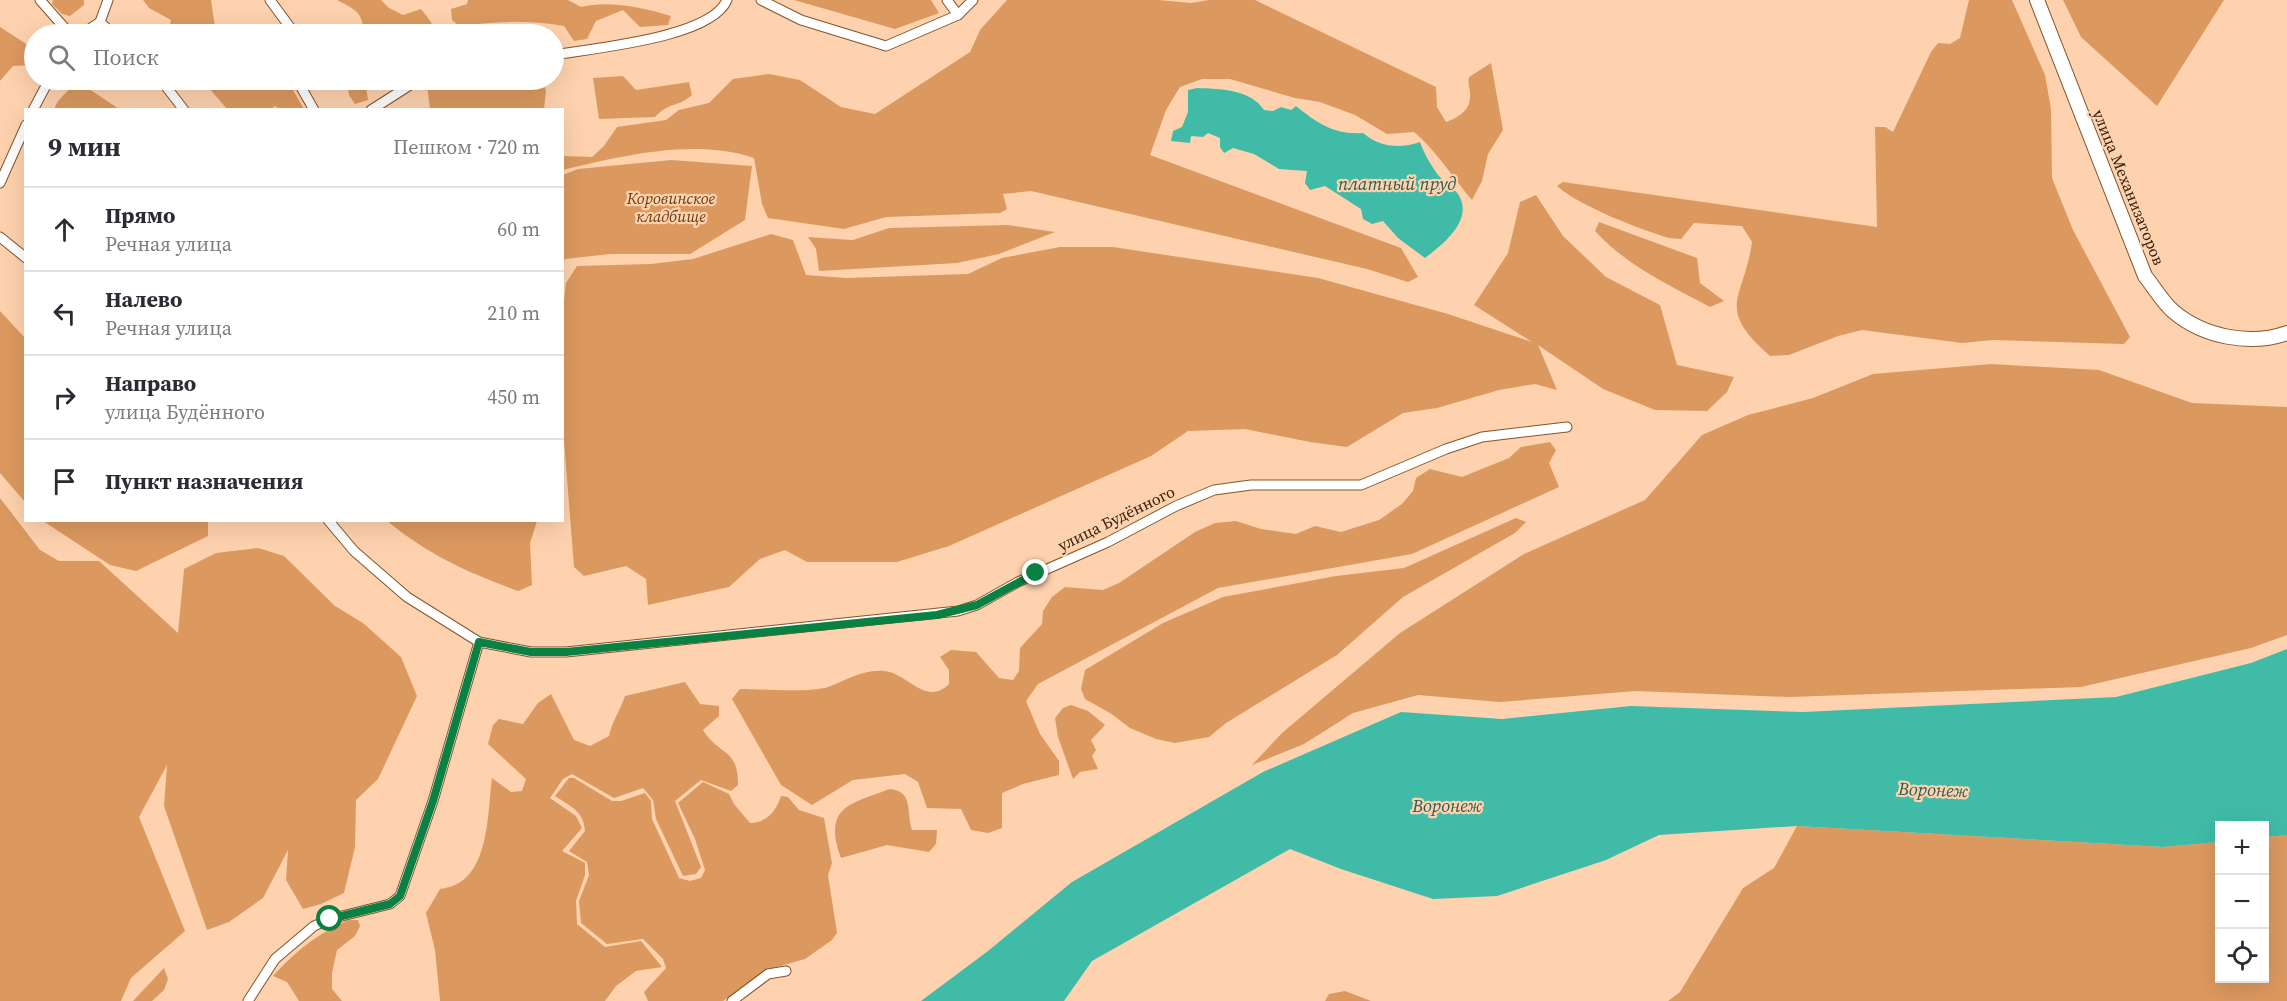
<!DOCTYPE html>
<html lang="ru">
<meta charset="utf-8">
<style>
body{margin:0;font-family:"Source Serif 4",serif;background:#f7f7f7;color:#2b2b33}
.controls{position:absolute;right:18px;bottom:18px;display:grid;overflow:hidden;border-radius:0px;box-shadow:0 6px 24px #0002}
.controls button{width:54px;height:54px;display:grid;place-items:center;padding:0;border:0;border-bottom:2px solid #e1e1e2;background:#fff;color:#2b2b33;font:30px sans-serif}
.stop{position:absolute;width:18px;height:18px;margin:-14px;border:4px solid #0b8043;border-radius:50%;background:#fff}
.stop.end{background:#0b8043;border-color:#fff;box-shadow:0 2px 6px #0008}
.list{margin:0;padding:0;list-style:none}
h2{display:flex;justify-content:space-between;align-items:center;height:78px;margin:0;padding:0 24px;font-size:26px}
h2 small{font-size:20px;font-weight:400;color:#7c7c81}
.list li{display:grid;grid-template-columns:39px 1fr auto;gap:18px;align-items:center;box-sizing:border-box;height:84px;padding:0 24px;border-top:2px solid #e1e1e2}
.list b{display:block;font-size:22px;white-space:nowrap}
.list p{margin:0;font-size:20px;white-space:nowrap;color:#7c7c81}
.list em{font-size:20px;font-style:normal;color:#7c7c81}
.icon{flex:none;width:33px;height:33px;fill:none;stroke:currentColor;stroke-width:2;stroke-linecap:round;stroke-linejoin:round}
.map{position:relative;flex:none;width:2287px;height:1001px;overflow:hidden}
.search{position:absolute;background:#fff;box-shadow:0 6px 24px #0002;left:24px;top:24px;width:540px;height:66px;display:flex;align-items:center;gap:15px;box-sizing:border-box;padding:0 21px;border-radius:33px;color:#7c7c81;font-size:22px}
.panel{position:absolute;background:#fff;box-shadow:0 6px 24px #0002;left:24px;top:108px;width:540px;height:414px;border-radius:0px}
.map>svg:first-child{display:block}
.green{fill:#dc995f}
.water{fill:#40bba8}
.lines{fill:none;stroke-linecap:round;stroke-linejoin:round}
.minor-casing{stroke:#84542a;stroke-width:11}
.secondary-casing{stroke:#84542a;stroke-width:16}
.minor{stroke:#fff;stroke-width:9}
.secondary{stroke:#fff;stroke-width:14}
.route{stroke:#0b8043;stroke-width:8}
.labels{text-anchor:middle;stroke-width:4.5;stroke-linejoin:round;paint-order:stroke}
.street-label{font-size:16px;fill:#34200e;stroke:#fed2ae}
.park-label{font-size:16px;font-style:italic;fill:#683b0e;stroke:#fed2ae}
.water-label{font-size:18px;font-style:italic;fill:#2b5d54;stroke:#fed2ae}
</style>
<div class="map">
<svg width="2287" height="1001" viewBox="0 0 2287 1001">
<rect width="100%" height="100%" fill="#fed2ae"/>
<!-- green -->
<g class="green">
<path d="M53,0H84V5L70,16L62,14L52,4Z"/>
<path d="M143,0H211L215,27L225,34H168L171,20L149,8Z"/>
<path d="M337,0H381L389,8L403,15L421,9L431,22L435,34H363C364,13 355,9 337,0Z"/>
<path d="M468,0H568L581,7C608,0 642,7 671,16L668,25L640,27L623,10L596,21L587,39L574,41L564,26C528,20 495,21 459,26L452,20L451,9L467,4Z"/>
<path d="M794,0H931L939,13L895,29Z"/>
<path d="M1007,0H1158L1191,3L1209,0H1255L1436,87L1437,107L1446,122C1457,118 1470,111 1470,97C1471,90 1467,85 1469,77L1491,63L1503,130L1488,154L1482,181L1472,200C1454,179 1434,148 1414,132L1387,134L1355,115L1320,102L1295,98L1230,79H1202L1180,87L1166,110L1150,155L1401,248L1418,277L1408,282L1367,269L1031,191L1003,194L1007,209L1000,213L886,217L844,229L768,218L762,204L754,158C694,138 622,156 563,170V156L592,157L604,146L617,127L666,120L679,110L709,103L733,79L769,74L800,80L841,107L875,114L970,52L980,30Z"/>
<path d="M1969,0H2012L2045,75L2051,109L2052,178L2073,230L2130,337L2124,344L1993,340L1962,343L1862,330L1838,336L1789,355L1770,356C1714,307 1744,300 1752,242L1742,226L1694,223L1681,239L1669,238C1639,229 1579,206 1557,186L1563,182L1877,227L1875,127H1885L1893,132L1931,52L1938,43L1950,44L1960,38Z"/>
<path d="M2063,0H2224L2157,106L2081,37Z"/>
<path d="M0,27L34,49V65L13,66L0,81Z"/>
<path d="M623,76L636,90L689,82L692,95C677,108 670,101 655,117L599,119L593,78Z"/>
<path d="M194,80H287L304,109H280L275,106L271,109H227L209,88L194,86Z"/>
<path d="M347,80H365L368,100L355,104L349,95Z"/>
<path d="M444,80H542L546,91L544,109H430L427,86Z"/>
<path d="M77,81L119,109H54L58,101Z"/>
<path d="M671,160L752,166L745,220L690,254H610L565,259L563,263V175L578,169Z"/>
<path d="M1536,195L1563,236L1606,277L1660,305L1677,365L1734,377L1727,392L1707,411L1655,410L1603,389L1538,345L1557,390L1535,384L1499,390L1437,408L1403,413L1347,447L1310,442L1245,429L1188,431L1151,456L949,546L897,562H807L785,550L760,559L729,587L648,605L646,579L626,566L584,576L574,567L563,428L562,316L566,283L577,266L651,264L693,259L771,234L793,240L806,275L846,278L968,274L1002,258L1060,247H1113L1318,278L1448,314L1532,342L1474,305L1508,253L1520,202Z"/>
<path d="M1599,222L1697,258L1700,283L1724,301L1710,307C1669,285 1627,266 1595,231Z"/>
<path d="M1008,225L1055,232L999,254L957,263L819,271L816,249L808,237L853,240L889,228Z"/>
<path d="M0,311L25,338V502L0,473Z"/>
<path d="M1991,364L2099,370L2192,403L2287,407V635L2251,648L2081,687L1789,697L1636,691L1500,702L1418,695L1353,713L1304,744L1252,765L1282,733L1400,633L1524,554L1645,500L1702,435L1748,415L1813,398L1873,374Z"/>
<path d="M1550,442L1556,450L1549,463L1559,487L1412,554L1218,588L1038,684L1026,701L1040,734L1059,761V775L1023,784L1002,793V828L988,833L971,830L961,809L927,808L918,782L905,774L853,780L812,805L781,785L732,699L740,689C761,689 810,693 828,687C847,680 863,669 884,671C908,673 926,707 949,684V670L940,657L951,650L976,652L999,678L1013,680L1019,671L1020,648L1042,624L1043,611L1052,597L1065,587L1103,590L1119,583L1195,532L1215,523L1236,521L1261,529L1296,534L1315,526L1341,532L1379,520L1402,504L1413,491L1416,478L1430,469L1462,477L1509,458L1521,447Z"/>
<path d="M0,498L40,550L59,561H99L178,633L184,569L216,553L258,548L284,556L335,606L363,623L401,657L417,696L378,779L356,800L355,847L344,893L321,904L303,909L286,880L288,850L263,898L229,922L207,930L164,806L167,765L139,817L185,931L131,978L121,1001H0Z"/>
<path d="M1516,518L1526,522L1515,533L1403,597L1337,655L1226,723L1209,737L1175,743L1156,739L1130,728L1110,713L1085,699L1081,689L1085,670L1163,623L1223,597L1336,576L1404,568Z"/>
<path d="M208,520V536L136,571L110,565L43,521Z"/>
<path d="M387,521H537L530,543L532,585L518,591C465,571 432,557 387,521Z"/>
<path d="M685,682L700,704L719,706V716L703,730C720,757 738,747 738,785L731,791L701,780L675,801L701,867L696,874L683,876L656,819L653,800L643,788L614,798L572,774L563,779L550,798L576,816L582,828L562,851L585,863V875L576,901L577,924L605,947L641,941L662,967L636,971L616,986L605,1001H440L435,950L426,913L440,889C490,884 487,816 492,778L511,792L522,791L526,779L488,744L493,725L499,719L523,724L538,703L551,694L574,740L590,746L609,736C612,721 620,711 625,696Z"/>
<path d="M1071,705L1088,711L1105,725L1091,740L1096,750L1092,756L1098,769L1080,772L1073,779L1058,737L1055,718L1063,708Z"/>
<path d="M569,778H574L612,801H621L645,793L651,801L652,819L679,878L690,881L701,878L705,870L695,839L678,803L703,782L729,794L734,804L750,823C768,822 776,811 781,796L788,797L799,810L824,818L832,863L828,875L837,933L832,940L805,959L766,970L723,1001H648L644,992L666,968L663,959L643,939L607,944L581,923L579,901L589,875L587,862L569,851L585,831C584,811 570,806 555,796Z"/>
<path d="M890,789C914,792 906,811 912,830H937L936,844L929,852L887,845L841,858C823,807 849,804 890,789Z"/>
<path d="M1797,826L2163,847L2219,842L2220,978H2264L2265,837L2287,835V1001H1668L1680,992L1743,888L1774,868Z"/>
<path d="M348,920H358L360,926L355,936L337,950L332,973V989L342,1001H299L287,982L273,976C296,951 317,934 348,920Z"/>
<path d="M164,968L168,979L164,990L152,1001H133Z"/>
<path d="M1345,991L1371,1001H1325L1329,994Z"/>
</g>
<!-- water -->
<g class="water">
<path d="M1197,88C1220,89 1250,89 1264,110L1273,111L1281,107L1291,110L1296,106C1317,123 1334,135 1363,133C1379,147 1400,149 1420,142C1424,154 1431,165 1438,175C1444,182 1453,187 1458,194C1475,220 1442,245 1425,258L1398,238L1383,221L1372,224L1363,219L1361,209L1325,186L1310,190L1305,183L1307,171L1279,169L1254,154L1233,148L1224,153L1220,147V138L1208,133L1203,137L1191,136L1190,143L1171,141L1173,131L1182,127L1188,112V90Z"/>
<path d="M2287,649V835L2265,837L2264,826H2220L2219,842L2163,847L1797,826L1659,835L1606,860L1497,896L1433,899L1341,869L1290,849L1092,961L1064,1001H921L988,951L1072,882L1263,772L1401,712L1502,719L1631,706L1803,712L2116,697L2251,663Z"/>
</g>
<g class="lines">
<defs>
<g id="minor">
<path d="M40,0L70,34"/>
<path d="M108,0L100,22L113,34"/>
<path d="M270,0L295,34"/>
<path d="M761,0L801,20L886,46L958,15L973,0"/>
<path d="M947,0L958,15"/>
<path d="M82,34L100,22"/>
<path d="M554,55C593,48 711,38 727,0"/>
<path d="M161,80L184,110"/>
<path d="M297,80L314,110"/>
<path d="M33,110L49,80"/>
<path d="M371,110L418,80"/>
<path d="M0,183L26,125"/>
<path d="M0,237L26,258"/>
<path d="M328,520L354,551L407,597L479,642L531,652H566L958,611L977,605L1018,582L1108,542L1176,506L1214,490L1251,485H1361L1446,449L1482,437L1567,427"/>
<path d="M248,1001L275,959L314,926L330,919L390,904L400,896L433,801L479,642"/>
<path d="M732,1001L768,974L786,971"/>
</g>
<path id="secondary" d="M2037,0L2145,276C2154,287 2163,303 2174,312C2204,337 2250,346 2287,333"/>
</defs>
<!-- minor casing -->
<use href="#minor" class="minor-casing"/>
<!-- secondary casing -->
<use href="#secondary" class="secondary-casing"/>
<!-- minor -->
<use href="#minor" class="minor"/>
<!-- secondary -->
<use href="#secondary" class="secondary"/>
</g>
<g class="lines">
<!-- route -->
<path class="route" d="M330,919L390,904L400,896L433,801L479,642L531,652H566L937,615L977,605L1036,573"/>
</g>
<g class="labels">
<!-- street labels -->
<g class="street-label">
<text transform="translate(2129 187) rotate(68)" y="6">улица Механизаторов</text>
<text transform="translate(1116 518) rotate(-26)" y="6">улица Будённого</text>
</g>
<!-- park labels -->
<g class="park-label">
<text x="671" y="204">Коровинское<tspan x="671" dy="18">кладбище</tspan></text>
</g>
<!-- water labels -->
<g class="water-label">
<text x="1397" y="190">платный пруд</text>
<text transform="translate(1933 790) rotate(2)" y="6">Воронеж</text>
<text x="1447" y="812">Воронеж</text>
</g>
</g>
</svg>
<div class="controls">
<button>+</button>
<button>−</button>
<button><svg class="icon" aria-label="locate" viewBox="0 0 24 24"><circle cx="12" cy="12" r="6"/><path d="M12 2v4M12 18v4M2 12h4M18 12h4"/></svg></button>
</div>
<div class="stop" style="left:330px;top:919px"></div>
<div class="stop end" style="left:1036px;top:573px"></div>
<div class="search"><svg class="icon" aria-label="search" viewBox="0 0 24 24"><circle cx="10" cy="10" r="6"/><path d="M15 15l6 6"/></svg>Поиск</div>
<section class="panel">
<h2>9 мин<small>Пешком · 720 m</small></h2>
<ul class="list">
<li><svg class="icon" aria-label="ahead" viewBox="0 0 24 24"><path d="M12 20V5M6 11l6-6 6 6"/></svg><div><b>Прямо</b><p>Речная улица</p></div><em>60 m</em></li>
<li><svg class="icon" aria-label="left" viewBox="0 0 24 24"><path d="M17 20v-9H6M10 6l-5 5 5 5"/></svg><div><b>Налево</b><p>Речная улица</p></div><em>210 m</em></li>
<li><svg class="icon" aria-label="right" viewBox="0 0 24 24"><path d="M7 20v-9h11M14 6l5 5-5 5"/></svg><div><b>Направо</b><p>улица Будённого</p></div><em>450 m</em></li>
<li><svg class="icon" aria-label="arrive" viewBox="0 0 24 24"><path d="M6 21V4h12l-3 4 3 4H6"/></svg><div><b>Пункт назначения</b></div></li>
</ul>
</section>
</div>
